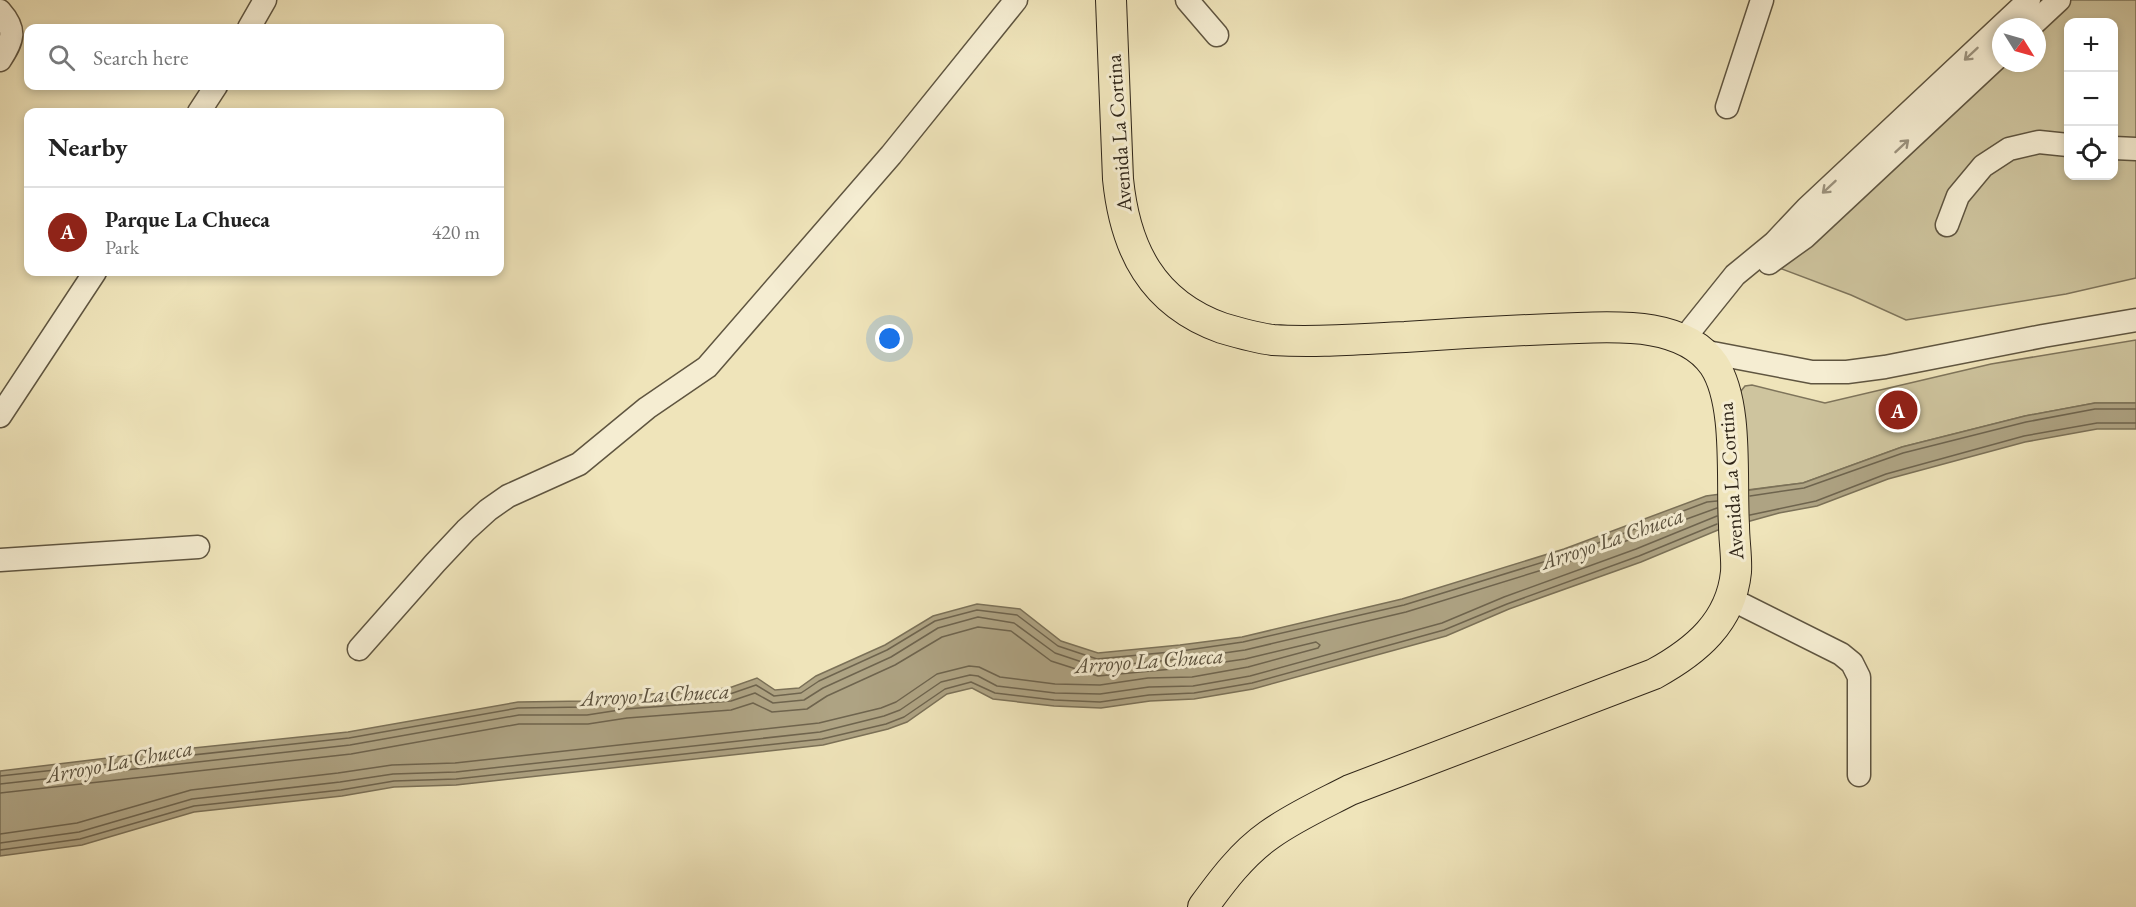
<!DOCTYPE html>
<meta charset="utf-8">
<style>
body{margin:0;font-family:"EB Garamond",serif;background:#f6f6f6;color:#222}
.controls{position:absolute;right:18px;top:18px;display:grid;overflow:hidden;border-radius:12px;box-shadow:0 3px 9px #0003}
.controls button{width:54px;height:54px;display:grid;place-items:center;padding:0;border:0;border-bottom:2px solid #e0e0e0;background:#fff;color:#222;font:30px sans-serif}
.compass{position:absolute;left:1992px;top:18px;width:54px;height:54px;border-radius:50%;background:#fff;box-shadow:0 3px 9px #0003;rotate:127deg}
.you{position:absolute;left:890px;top:339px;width:21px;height:21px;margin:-15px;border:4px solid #fff;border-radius:50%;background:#1a73e8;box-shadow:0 0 0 9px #1a73e833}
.badge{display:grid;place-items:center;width:39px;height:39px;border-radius:50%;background:#8f2418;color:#fff;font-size:20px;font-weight:700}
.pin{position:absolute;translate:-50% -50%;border:3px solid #fff;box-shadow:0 2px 6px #0006}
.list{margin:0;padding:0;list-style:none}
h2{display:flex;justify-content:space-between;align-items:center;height:78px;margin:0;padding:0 24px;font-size:26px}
h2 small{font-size:20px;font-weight:400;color:#767676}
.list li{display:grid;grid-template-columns:39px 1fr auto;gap:18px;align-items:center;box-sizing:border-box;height:90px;padding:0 24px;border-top:2px solid #e0e0e0}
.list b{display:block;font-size:22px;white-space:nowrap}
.list p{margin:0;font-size:20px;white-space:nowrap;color:#767676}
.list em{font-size:20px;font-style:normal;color:#767676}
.icon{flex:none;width:33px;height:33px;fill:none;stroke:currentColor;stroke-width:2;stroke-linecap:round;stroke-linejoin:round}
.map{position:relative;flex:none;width:2136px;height:907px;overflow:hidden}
.search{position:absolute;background:#fff;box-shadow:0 3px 9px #0003;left:24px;top:24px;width:480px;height:66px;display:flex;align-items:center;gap:15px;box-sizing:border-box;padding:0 21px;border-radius:12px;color:#767676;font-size:22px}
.panel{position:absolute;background:#fff;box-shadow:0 3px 9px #0003;left:24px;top:108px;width:480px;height:168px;border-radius:12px}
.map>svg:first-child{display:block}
.green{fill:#cec49e;stroke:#7e745b;stroke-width:1.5;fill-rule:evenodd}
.water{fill:#aea383;stroke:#7b7158;stroke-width:1.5}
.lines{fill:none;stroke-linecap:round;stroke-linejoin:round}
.shore{stroke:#6e644e;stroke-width:1.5}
.minor-casing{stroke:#5f5540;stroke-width:25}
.major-casing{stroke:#2f2518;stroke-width:32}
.minor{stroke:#f5edd2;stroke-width:22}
.major{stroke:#efe4ba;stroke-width:30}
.oneway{stroke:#9c937e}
.labels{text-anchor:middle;stroke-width:6;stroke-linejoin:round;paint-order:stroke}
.street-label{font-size:21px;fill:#2f2518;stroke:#f5edd2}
.water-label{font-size:22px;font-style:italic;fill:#5b513d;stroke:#f5edd2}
</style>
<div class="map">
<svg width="2136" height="907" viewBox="0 0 2136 907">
<rect width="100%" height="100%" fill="#efe4ba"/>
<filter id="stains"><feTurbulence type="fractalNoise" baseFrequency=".00333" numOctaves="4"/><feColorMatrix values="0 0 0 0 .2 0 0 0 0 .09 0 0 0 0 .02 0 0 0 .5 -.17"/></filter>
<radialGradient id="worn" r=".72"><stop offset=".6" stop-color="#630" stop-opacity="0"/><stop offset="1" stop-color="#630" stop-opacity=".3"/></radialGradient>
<!-- green -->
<g class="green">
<path d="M2029,0H2136V278L2066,294L1906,320L1851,295L1753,258ZM2068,22H2114V176H2068ZM2001,27H2037V63H2001Z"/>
<path d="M2136,340V403H2095L2025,416L1902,447L1803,483L1747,490L1737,396L1745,386L1752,385L1825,403L1991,364Z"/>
</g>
<!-- water -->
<path class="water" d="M2095,403H2136V429H2097L2025,442L1888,479L1817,506L1779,513L1718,530L1641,562L1509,609L1446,636L1253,689L1194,699L1150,701L1101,708L1054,706L993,699L972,688L947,694L907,722L888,729L823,745L456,785L394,787L342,796L194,812L82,845L0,856V771L174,750L348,732L518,702L586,701L625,696L729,688L757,678L775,690L799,688L816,676L885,645L933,616L977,604L1020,609L1061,641L1098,653L1180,645L1242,637L1402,599L1564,549L1706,496L1803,483L1902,447L2025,416Z"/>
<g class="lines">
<!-- shore -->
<g class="shore">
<path d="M1750,496L1804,488L1903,453L2026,422L2095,409H2136"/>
<path d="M1750,515L1816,501L1886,474L2024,436L2097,423H2136"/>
<path d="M0,776L349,738L518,708L586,707L626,702L659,700L730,694L756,685L774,696L801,693L819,681L887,650L935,621L977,610L1017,615L1058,646L1097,659L1181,651L1243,642L1404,605L1566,555L1707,502L1717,501"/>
<path d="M0,784L350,745L519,715H587L626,709L731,701L755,693L773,703L804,700L823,688L891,657L938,628L978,617L1014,623L1055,653L1097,667L1182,659L1245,650L1406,612L1568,562L1717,508"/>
<path d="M0,793L351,754L519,724H588L627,718L731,710L753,703L772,712L807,709L827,696L895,665L942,637L978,627L1011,631L1051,661L1098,676L1183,668L1245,659L1316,642L1320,645L1318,648L1248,667L1192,677L1148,678L1100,685L1055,684L1000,677L979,667L969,666L937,674L896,702L881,708L819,723L455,763L392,765L338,773L191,790L77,823L0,834"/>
<path d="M0,843L79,832L192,799L340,782L393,774L456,772L820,732L884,716L900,710L941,682L970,675L978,676L997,686L1055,693L1100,694L1149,687L1193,686L1250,676L1442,623L1504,597L1636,549L1717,516"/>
<path d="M0,850L80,839L194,806L341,790L394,781L456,779L822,739L886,724L904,717L945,689L971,682L995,693L1054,700L1100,702L1149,695L1194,693L1252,683L1444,630L1507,604L1639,556L1717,524"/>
</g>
<defs>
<g id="minor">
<path d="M1187,0L1217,35"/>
<path d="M0,11C17,30 13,40 0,60"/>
<path d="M2030,27L2059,0"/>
<path d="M249,28L265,0"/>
<path d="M1727,107L1762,0"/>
<path d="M199,112L216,86"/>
<path d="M2114,148L2136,149"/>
<path d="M1947,225L1958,196L1983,166L2009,149L2039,142L2068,145"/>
<path d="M1769,263L1805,237L2001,54"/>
<path d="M1682,341L1735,275L1774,243L1807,208L2029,0"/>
<path d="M1702,351L1812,372H1847L1885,367L2043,336L2136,320"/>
<path d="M0,416L95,272"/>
<path d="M0,560L198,547"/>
<path d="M1731,599L1841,654L1852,663L1859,677V775"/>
<path d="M359,649L435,563L466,530L488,510L508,496L579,464L647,408L707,367L891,155L1016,0"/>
</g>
<path id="major" d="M1111,0L1118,179C1125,249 1152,303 1222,328C1239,333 1256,338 1273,340C1317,343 1361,339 1405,337C1463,333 1520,330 1578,328C1622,326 1686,324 1714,365C1739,403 1731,480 1734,525C1734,541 1737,557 1736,572C1731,622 1696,651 1654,674L1350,790C1323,804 1294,817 1269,835C1242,854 1222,881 1203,907"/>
</defs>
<!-- minor casing -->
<use href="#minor" class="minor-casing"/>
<!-- major casing -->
<use href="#major" class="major-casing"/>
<!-- minor -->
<use href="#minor" class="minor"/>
<!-- major -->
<use href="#major" class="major"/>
</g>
<!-- one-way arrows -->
<defs><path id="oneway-shaft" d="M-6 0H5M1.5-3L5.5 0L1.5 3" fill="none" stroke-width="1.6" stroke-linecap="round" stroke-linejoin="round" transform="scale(1.5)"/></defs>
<g class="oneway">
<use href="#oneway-shaft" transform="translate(1971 54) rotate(137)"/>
<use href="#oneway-shaft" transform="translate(1902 146) rotate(-43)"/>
<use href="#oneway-shaft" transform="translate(1829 187) rotate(137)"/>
</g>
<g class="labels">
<!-- street labels -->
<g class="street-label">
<text transform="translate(1119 133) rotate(-94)" y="7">Avenida La Cortina</text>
<text transform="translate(1731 481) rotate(-94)" y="7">Avenida La Cortina</text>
</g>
<!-- water labels -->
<g class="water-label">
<text transform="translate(1612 538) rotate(-19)" y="8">Arroyo La Chueca</text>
<text transform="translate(1149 660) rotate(-4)" y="8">Arroyo La Chueca</text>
<text transform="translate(655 694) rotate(-3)" y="8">Arroyo La Chueca</text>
<text transform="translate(119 761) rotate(-11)" y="8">Arroyo La Chueca</text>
</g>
</g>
<rect width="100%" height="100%" filter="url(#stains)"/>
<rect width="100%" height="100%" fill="url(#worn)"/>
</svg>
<div class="controls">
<button>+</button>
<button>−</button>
<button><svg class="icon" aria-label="locate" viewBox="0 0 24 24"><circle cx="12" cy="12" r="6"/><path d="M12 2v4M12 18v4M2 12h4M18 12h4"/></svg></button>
</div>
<svg class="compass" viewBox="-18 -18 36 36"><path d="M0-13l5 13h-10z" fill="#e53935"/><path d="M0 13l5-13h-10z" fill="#767676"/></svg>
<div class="you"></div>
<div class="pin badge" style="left:1898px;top:410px">A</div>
<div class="search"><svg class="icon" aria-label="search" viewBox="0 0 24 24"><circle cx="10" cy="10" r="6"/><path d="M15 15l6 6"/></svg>Search here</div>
<section class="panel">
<h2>Nearby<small></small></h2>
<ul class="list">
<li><span class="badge">A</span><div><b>Parque La Chueca</b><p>Park</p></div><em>420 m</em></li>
</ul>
</section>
</div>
